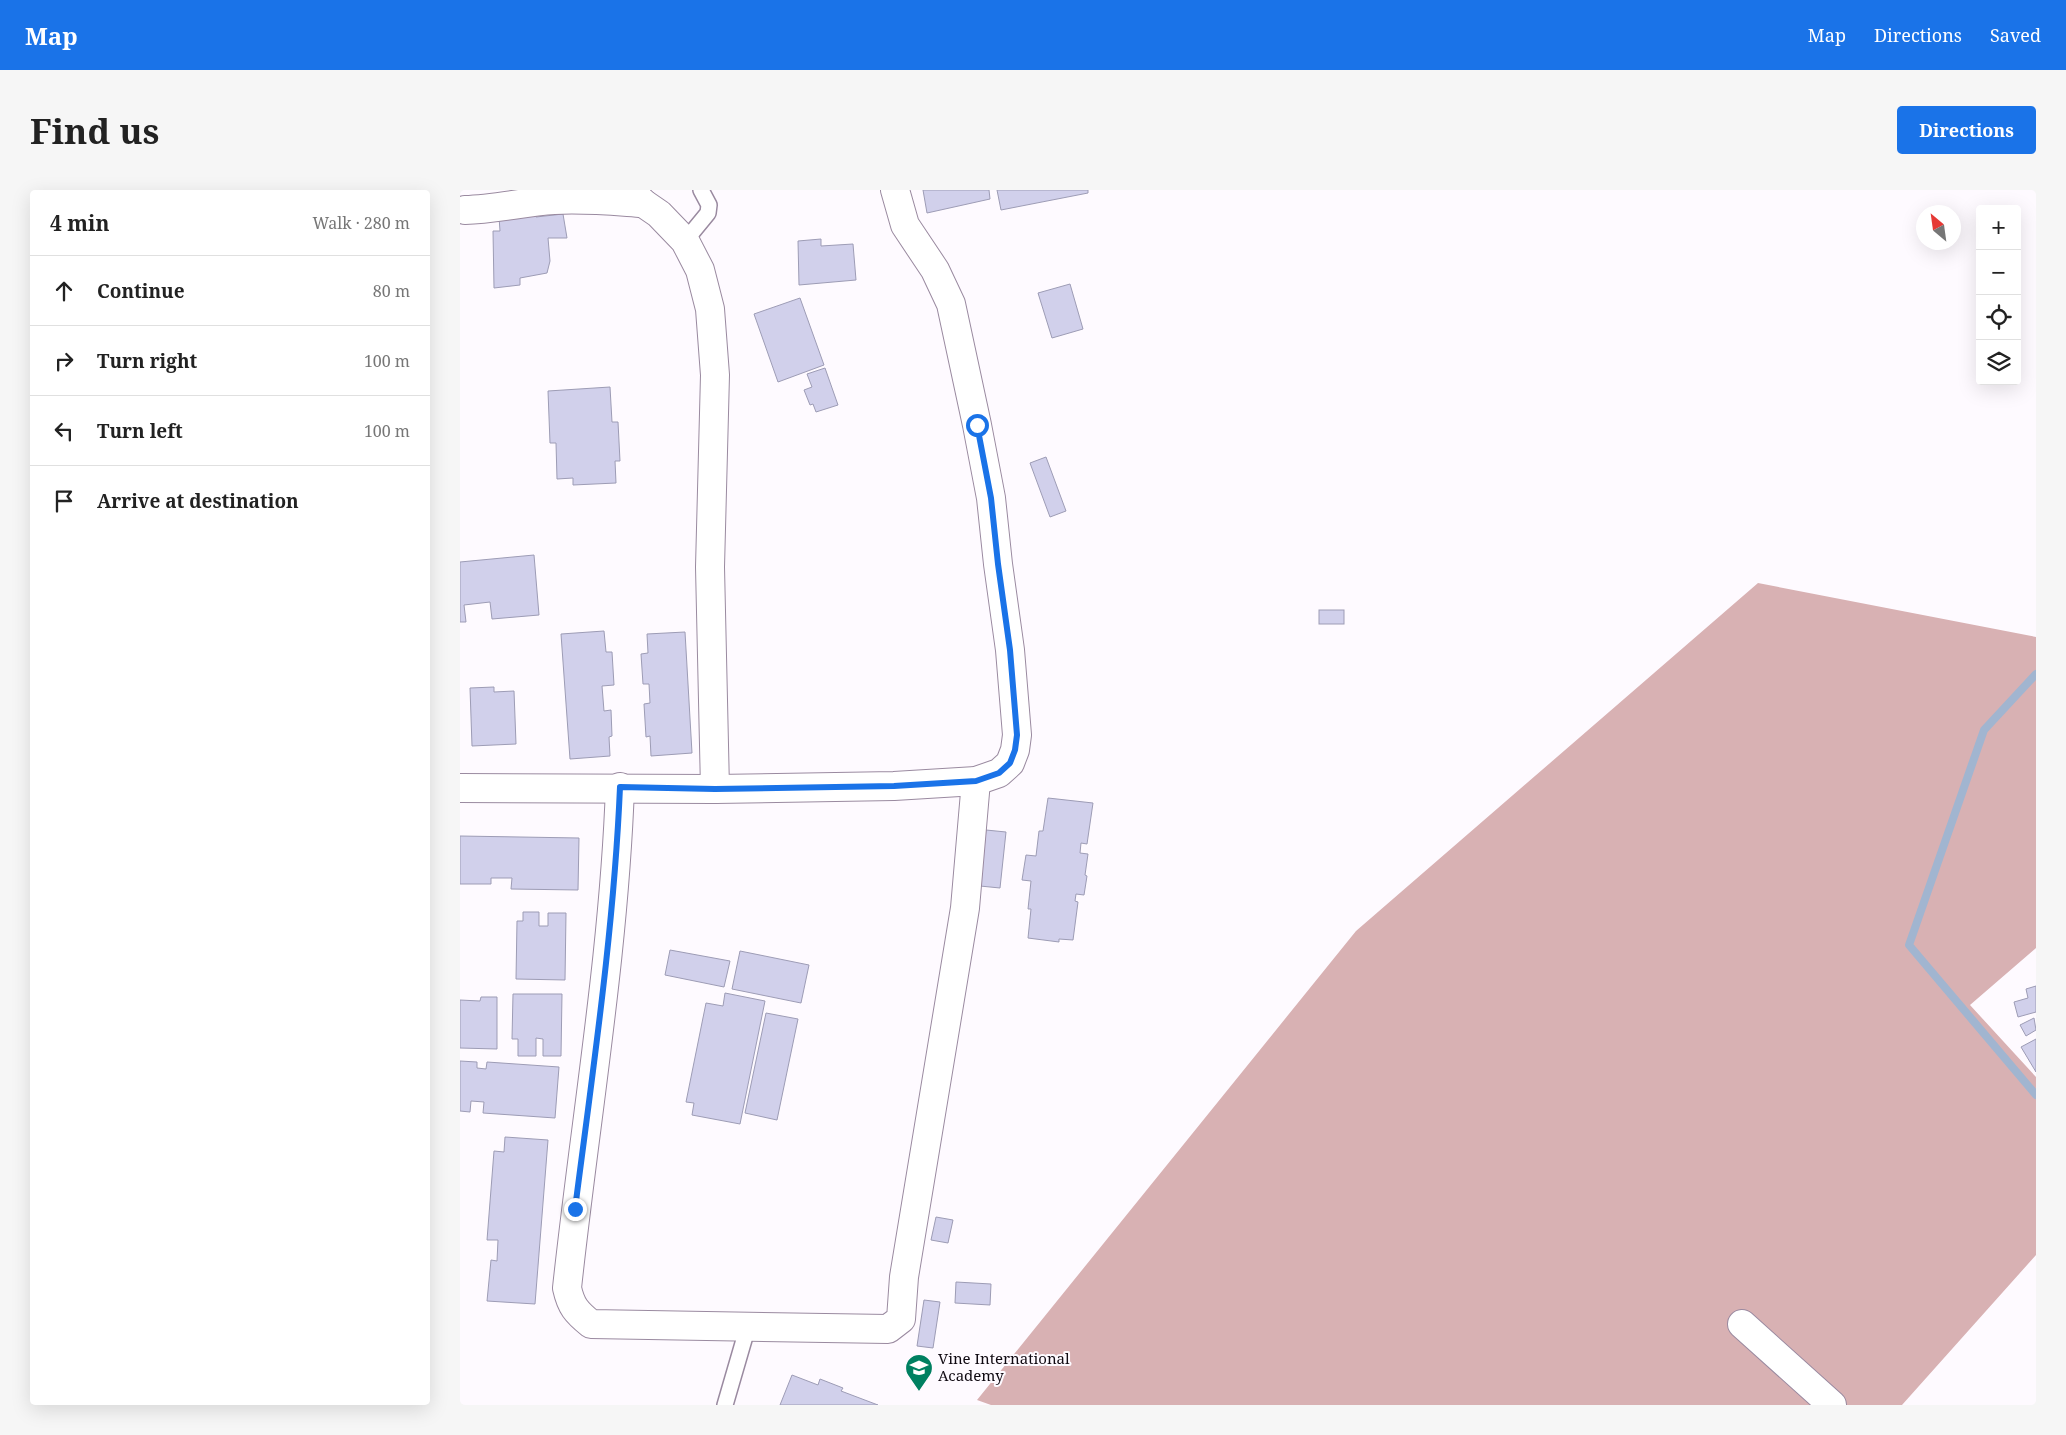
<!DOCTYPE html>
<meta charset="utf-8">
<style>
body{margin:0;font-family:"Noto Serif",serif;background:#f6f6f6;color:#222}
.controls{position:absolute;right:15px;top:15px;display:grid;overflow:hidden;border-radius:5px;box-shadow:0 5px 20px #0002}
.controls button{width:45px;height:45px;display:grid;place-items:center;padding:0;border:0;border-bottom:1px solid #e0e0e0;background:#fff;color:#222;font:25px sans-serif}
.compass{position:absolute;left:1456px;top:15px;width:45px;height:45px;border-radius:50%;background:#fff;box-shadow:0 5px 20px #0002;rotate:331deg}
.stop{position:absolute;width:15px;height:15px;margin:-11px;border:4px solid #1a73e8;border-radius:50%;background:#fff}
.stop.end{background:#1a73e8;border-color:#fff;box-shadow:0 1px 5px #0008}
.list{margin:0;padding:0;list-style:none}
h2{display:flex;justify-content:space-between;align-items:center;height:65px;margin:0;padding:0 20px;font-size:21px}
h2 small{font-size:16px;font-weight:400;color:#767676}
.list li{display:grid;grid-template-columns:32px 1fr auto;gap:15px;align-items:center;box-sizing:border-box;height:70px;padding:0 20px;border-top:1px solid #e0e0e0}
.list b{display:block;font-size:19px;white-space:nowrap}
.list em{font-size:16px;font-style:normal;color:#767676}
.icon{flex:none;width:28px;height:28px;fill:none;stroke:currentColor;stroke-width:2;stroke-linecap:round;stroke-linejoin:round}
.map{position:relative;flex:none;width:1576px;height:1215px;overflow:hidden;border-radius:5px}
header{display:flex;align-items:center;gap:30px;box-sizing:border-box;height:70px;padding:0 25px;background:#1a73e8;color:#fff}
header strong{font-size:24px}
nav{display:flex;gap:28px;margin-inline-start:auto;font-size:18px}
.intro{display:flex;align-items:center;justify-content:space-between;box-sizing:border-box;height:120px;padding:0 30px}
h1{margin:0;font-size:35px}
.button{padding:12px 22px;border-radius:5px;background:#1a73e8;color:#fff;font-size:18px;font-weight:700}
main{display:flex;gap:30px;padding:0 30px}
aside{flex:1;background:#fff;border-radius:5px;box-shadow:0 5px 20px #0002}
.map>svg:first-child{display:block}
.forest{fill:#d8b1b3}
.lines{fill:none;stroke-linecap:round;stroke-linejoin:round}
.stream{stroke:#a1b5d0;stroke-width:8}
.building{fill:#d1d0eb;stroke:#9d9cb5}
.service-casing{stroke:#9a8aa0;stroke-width:18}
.minor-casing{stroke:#9a8aa0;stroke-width:30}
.service{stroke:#fff;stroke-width:15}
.minor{stroke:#fff;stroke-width:28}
.route{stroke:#1a73e8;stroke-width:6}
.labels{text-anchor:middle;stroke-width:4;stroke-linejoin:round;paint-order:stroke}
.poi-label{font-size:15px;fill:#0f0911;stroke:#fefaff;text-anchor:start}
</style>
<header>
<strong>Map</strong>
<nav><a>Map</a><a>Directions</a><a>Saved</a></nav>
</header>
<div class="intro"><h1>Find us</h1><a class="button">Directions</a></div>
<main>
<aside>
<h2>4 min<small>Walk · 280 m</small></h2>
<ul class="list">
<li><svg class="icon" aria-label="ahead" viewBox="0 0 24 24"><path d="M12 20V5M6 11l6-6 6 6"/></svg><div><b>Continue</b></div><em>80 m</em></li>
<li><svg class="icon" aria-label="right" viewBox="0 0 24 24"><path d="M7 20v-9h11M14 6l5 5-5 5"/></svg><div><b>Turn right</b></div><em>100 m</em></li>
<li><svg class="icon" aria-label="left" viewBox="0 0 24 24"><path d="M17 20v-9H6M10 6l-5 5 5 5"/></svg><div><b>Turn left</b></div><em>100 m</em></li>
<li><svg class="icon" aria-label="arrive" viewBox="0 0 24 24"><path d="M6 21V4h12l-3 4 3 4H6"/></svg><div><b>Arrive at destination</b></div></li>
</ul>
</aside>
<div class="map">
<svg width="1576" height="1215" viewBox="0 0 1576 1215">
<rect width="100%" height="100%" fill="#fefaff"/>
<!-- forest -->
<path class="forest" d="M1298,393L1576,447V758L1510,815L1576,887V1065L1442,1215H531L517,1210L896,741Z"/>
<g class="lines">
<!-- stream -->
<path class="stream" d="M1576,484L1524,540L1449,755L1576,905"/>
</g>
<!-- building -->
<g class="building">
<path d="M463,0H529L530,9L467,23Z"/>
<path d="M537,0H628V3L541,20Z"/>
<path d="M76,22V27L103,24L107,48H88L90,71L87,83L60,88V95L34,98L33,41H40L39,27Z"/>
<path d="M361,49V56L393,54L396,90L339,95L338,51Z"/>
<path d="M610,94L623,139L592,148L578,103Z"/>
<path d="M340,108L364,175L318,192L294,124Z"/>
<path d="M365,178L378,215L356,222L353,214L350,215L344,200L352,197L347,184Z"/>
<path d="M150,197L152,232H158L160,271H155L156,293L113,295V288L97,289L96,253H90L88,201Z"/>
<path d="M586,267L606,321L590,327L570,273Z"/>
<path d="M74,365L79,425L32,429L30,412L4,415L6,432H0V372Z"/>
<rect x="859" y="420" width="25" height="14"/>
<path d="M144,441L146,462H152L154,495L142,496L144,521L151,520L152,546L149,547L150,566L110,569L101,444Z"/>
<path d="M225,442L232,563L191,566L190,546L186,547L184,514L190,513L189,494H183L181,464L188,463L187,444Z"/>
<path d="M34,497V502L54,501L56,554L12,556L10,498Z"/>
<path d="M588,608L633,613L627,654L621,653L620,663L628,664L625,685L627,686L624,705L616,704L615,711L618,712L613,750L599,749V752L568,748L571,719H568L571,691L562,690L566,665L576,666L579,641H583Z"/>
<path d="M526,640L546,642L540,698L520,696Z"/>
<path d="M0,646L119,648L118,700L51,699L52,688H31V694H0Z"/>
<path d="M63,722H79V736H88V723H106L105,790L56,789L57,731H63Z"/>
<path d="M210,760L270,771L264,797L205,785Z"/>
<path d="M280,761L349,775L341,813L272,799Z"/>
<path d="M1576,796V822L1558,827L1554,812L1568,808L1566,799Z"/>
<path d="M265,803L305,811L280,934L232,925L234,913L226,912L246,813L263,816Z"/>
<path d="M53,804H102L101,866H83V849L76,848V866H58V849H52Z"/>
<path d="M21,807H37V859L0,858V810L20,811Z"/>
<path d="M306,823L338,829L317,930L285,923Z"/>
<path d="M1574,828L1576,840L1566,846L1560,835Z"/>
<path d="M1576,849V882L1561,857Z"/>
<path d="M0,871L17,872V878L26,879L27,872L99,877L95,928L23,923L24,912L11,911L10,922L0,921Z"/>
<path d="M45,947L88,950L75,1114L27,1111L31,1070L37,1071L38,1050H27L34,961L44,962Z"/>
<path d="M476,1027L493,1030L488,1053L471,1050Z"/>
<path d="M496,1092L531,1094L530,1115L495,1113Z"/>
<path d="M464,1110L480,1112L473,1158L457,1156Z"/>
<path d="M332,1185L358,1195L360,1189L383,1198L381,1201L418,1215H320Z"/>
</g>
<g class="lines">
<defs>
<g id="service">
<path d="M225,51L248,23L249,15L241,0"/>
<path d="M265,1215L288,1136"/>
</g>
<g id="minor">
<path d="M170,0L183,13L199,24L225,51L240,80L250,119L255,185L250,377L255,599"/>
<path d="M5,20C35,19 64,12 94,10C123,8 153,11 183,13"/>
<path d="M160,597C154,765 125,931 107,1098C111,1116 116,1122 131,1134L428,1139L441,1129L444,1087L505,718L516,591"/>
<path d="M0,598L255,599L434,596L516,591L539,583L550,573L555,560L557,545L550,460L538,374L531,308L517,235L491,114L475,80L445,35L435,0"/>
<path d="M1282,1134L1372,1215"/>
</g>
</defs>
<!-- service casing -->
<use href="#service" class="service-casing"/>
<!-- minor casing -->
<use href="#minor" class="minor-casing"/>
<!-- service -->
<use href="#service" class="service"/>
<!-- minor -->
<use href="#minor" class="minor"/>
</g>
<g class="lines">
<!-- route -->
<path class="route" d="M115,1019C133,879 154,738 160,597L255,599L434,596L516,591L539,583L550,573L555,560L557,545L550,460L538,374L531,308L517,235"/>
</g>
<!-- icons -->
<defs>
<symbol id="school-pin" viewBox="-11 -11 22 30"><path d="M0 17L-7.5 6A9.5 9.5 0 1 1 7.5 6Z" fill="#008061" stroke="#fefaff"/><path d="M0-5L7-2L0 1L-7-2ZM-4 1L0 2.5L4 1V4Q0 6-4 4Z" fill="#fff"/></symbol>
</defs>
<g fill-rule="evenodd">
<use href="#school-pin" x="443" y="1162" width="32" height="43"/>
</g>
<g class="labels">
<!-- poi labels -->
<g class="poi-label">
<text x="478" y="1174">Vine International<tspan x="478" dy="17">Academy</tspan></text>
</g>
</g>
</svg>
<div class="controls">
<button>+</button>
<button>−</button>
<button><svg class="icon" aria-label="locate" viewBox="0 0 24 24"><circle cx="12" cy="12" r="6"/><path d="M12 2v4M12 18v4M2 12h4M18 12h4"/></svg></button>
<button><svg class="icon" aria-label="layers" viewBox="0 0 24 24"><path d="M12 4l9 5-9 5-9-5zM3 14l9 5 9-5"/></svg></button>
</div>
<svg class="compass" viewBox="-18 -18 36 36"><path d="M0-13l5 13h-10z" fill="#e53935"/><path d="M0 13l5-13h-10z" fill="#767676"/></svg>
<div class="stop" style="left:517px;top:235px"></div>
<div class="stop end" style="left:115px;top:1019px"></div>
</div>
</main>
